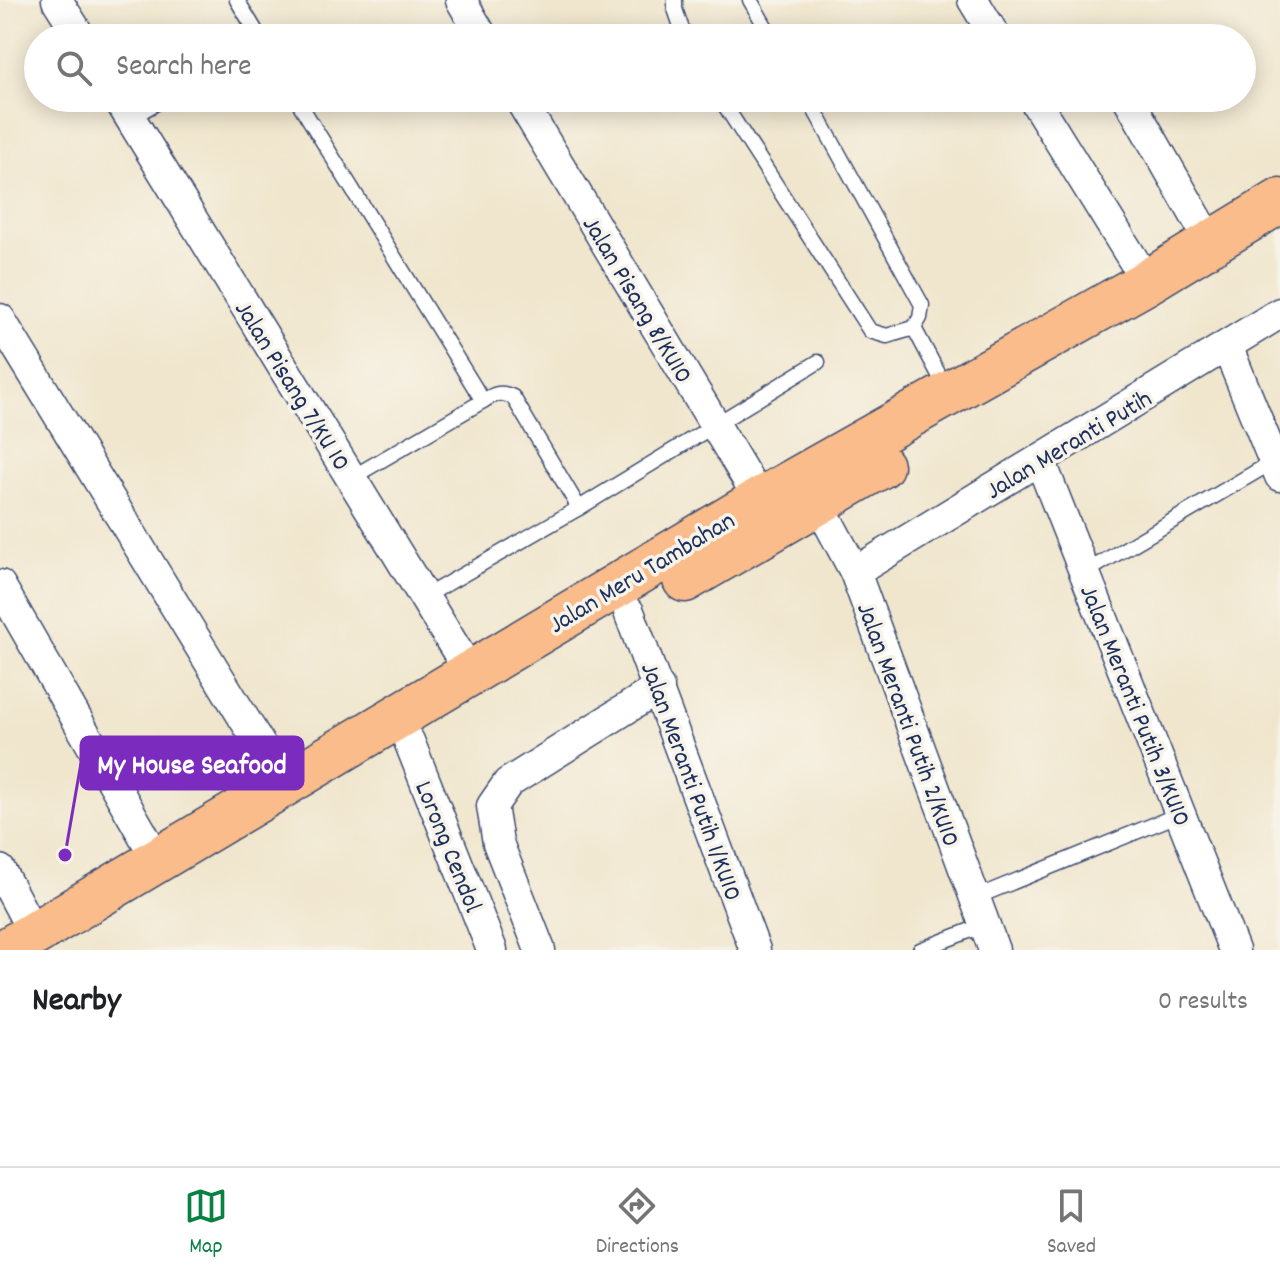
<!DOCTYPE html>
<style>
body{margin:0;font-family:Dekko,sans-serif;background:#f2f2f2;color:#202124}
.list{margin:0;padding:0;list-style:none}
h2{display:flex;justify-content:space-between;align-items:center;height:104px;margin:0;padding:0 32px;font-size:34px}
h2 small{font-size:26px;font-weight:400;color:#757577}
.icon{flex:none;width:44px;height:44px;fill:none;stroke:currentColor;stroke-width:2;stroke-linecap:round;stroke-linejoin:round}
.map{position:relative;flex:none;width:1280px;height:950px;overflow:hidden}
.search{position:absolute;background:#fff;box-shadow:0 4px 20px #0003;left:24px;right:24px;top:24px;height:88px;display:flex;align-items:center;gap:20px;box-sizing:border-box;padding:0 28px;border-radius:44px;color:#757577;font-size:30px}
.sheet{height:216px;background:#fff}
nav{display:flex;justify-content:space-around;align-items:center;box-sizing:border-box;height:112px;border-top:2px solid #e0e0e0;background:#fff;font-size:22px;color:#757577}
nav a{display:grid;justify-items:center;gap:4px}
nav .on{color:#0b8043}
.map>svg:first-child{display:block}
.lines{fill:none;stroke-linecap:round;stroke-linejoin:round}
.lane-casing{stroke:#3b4a6f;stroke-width:17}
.street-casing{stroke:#3b4a6f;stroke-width:33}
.primary-casing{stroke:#3b4a6f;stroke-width:47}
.lane{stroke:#fff;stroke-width:14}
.street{stroke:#fff;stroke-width:30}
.primary{stroke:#f9bc8a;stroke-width:44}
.labels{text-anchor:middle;stroke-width:7;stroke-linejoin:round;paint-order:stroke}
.street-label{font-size:26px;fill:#1b2f5e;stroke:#f7f3e8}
.leader{fill:none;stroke:#7b2cbf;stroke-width:3}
.callout-dot{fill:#7b2cbf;stroke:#f7f3e8;stroke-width:3}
.callout{fill:#7b2cbf;stroke:#7b2cbf;stroke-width:3}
.callout-label{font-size:28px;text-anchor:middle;font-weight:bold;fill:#fff}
</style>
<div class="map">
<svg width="1280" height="950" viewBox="0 0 1280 950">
<rect width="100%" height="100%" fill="#f7f3e8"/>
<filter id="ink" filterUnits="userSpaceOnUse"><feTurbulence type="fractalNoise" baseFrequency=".0125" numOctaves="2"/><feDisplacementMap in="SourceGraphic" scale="16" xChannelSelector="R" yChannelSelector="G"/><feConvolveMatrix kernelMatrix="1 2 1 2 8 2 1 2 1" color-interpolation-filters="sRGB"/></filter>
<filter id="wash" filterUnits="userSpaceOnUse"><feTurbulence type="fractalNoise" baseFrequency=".006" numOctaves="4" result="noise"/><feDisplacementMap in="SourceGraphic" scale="32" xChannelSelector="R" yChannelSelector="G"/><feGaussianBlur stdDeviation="1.8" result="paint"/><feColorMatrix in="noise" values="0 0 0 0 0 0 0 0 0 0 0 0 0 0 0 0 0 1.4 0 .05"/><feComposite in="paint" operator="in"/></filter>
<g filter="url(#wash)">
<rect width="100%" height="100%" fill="#f0e6cd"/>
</g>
<g filter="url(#ink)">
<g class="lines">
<defs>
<g id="lane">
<path d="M237,0L260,38"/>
<path d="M675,0V9L685,38"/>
<path d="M750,0L772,38"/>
<path d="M296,98L483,401C494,394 500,391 513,397L579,508"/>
<path d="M720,98L870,331L887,336L914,328"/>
<path d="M808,98L922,305L920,318L914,328L947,390"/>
<path d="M130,118L165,98"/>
<path d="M351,478L483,401"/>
<path d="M1084,573L1276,460"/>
<path d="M424,597L579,508L818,362"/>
<path d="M974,898L1180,814"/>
<path d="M920,950L984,925"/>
</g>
<g id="street">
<path d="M57,0L81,38"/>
<path d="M461,0L483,38"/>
<path d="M973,0L996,38"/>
<path d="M118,98L470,672"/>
<path d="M519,98L760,500"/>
<path d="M1033,98L1147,282"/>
<path d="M1128,98L1211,243"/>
<path d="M0,319L284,784"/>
<path d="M1227,346L1280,476"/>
<path d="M1040,460L1234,950"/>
<path d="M818,503L855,572L994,950"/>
<path d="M855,572L1280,313"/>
<path d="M0,585L158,861"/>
<path d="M629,612L755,950"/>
<path d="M409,741L492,950"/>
<path d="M0,870L34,934"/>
<path d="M540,950L498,843L492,806L508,783L659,688"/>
</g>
<g id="primary">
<path d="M685,580L881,466"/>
<path d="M7,950L760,500L1147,282L1280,201"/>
</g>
</defs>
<!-- lane casing -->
<use href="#lane" class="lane-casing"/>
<!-- street casing -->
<use href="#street" class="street-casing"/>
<!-- primary casing -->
<use href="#primary" class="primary-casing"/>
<!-- lane -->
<use href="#lane" class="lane"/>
<!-- street -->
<use href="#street" class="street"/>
<!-- primary -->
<use href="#primary" class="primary"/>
</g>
</g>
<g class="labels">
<!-- street labels -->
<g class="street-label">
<text transform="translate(639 299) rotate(59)" y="9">Jalan Pisang 8/KU10</text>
<text transform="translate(294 385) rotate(58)" y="9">Jalan Pisang 7/KU 10</text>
<text transform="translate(1068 443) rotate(-31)" y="9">Jalan Meranti Putih</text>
<text transform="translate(641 571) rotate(-31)" y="9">Jalan Meru Tambahan</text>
<text transform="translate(1137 705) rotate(68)" y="9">Jalan Meranti Putih 3/KU10</text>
<text transform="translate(910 724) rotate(70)" y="9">Jalan Meranti Putih 2/KU10</text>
<text transform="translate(693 781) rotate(70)" y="9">Jalan Meranti Putih 1/KU10</text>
<text transform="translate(450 846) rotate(68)" y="9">Lorong Cendol</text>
</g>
</g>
<!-- callouts -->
<path class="leader" d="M65 855L81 763"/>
<circle class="callout-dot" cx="65" cy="855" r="8"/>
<rect class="callout" x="81" y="737" width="222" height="52" rx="8"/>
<g class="callout-label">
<text x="192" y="773">My House Seafood</text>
</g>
</svg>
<div class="search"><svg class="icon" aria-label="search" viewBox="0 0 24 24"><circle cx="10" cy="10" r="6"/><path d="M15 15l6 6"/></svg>Search here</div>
</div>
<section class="sheet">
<h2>Nearby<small>0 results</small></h2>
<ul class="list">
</ul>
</section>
<nav>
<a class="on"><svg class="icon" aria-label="map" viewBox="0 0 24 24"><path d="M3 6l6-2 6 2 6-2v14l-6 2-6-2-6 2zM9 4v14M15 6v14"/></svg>Map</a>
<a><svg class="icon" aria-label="directions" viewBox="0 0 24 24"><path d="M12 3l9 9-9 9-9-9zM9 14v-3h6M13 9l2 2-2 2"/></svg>Directions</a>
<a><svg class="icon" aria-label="saved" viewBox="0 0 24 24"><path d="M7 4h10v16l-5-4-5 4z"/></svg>Saved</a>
</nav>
